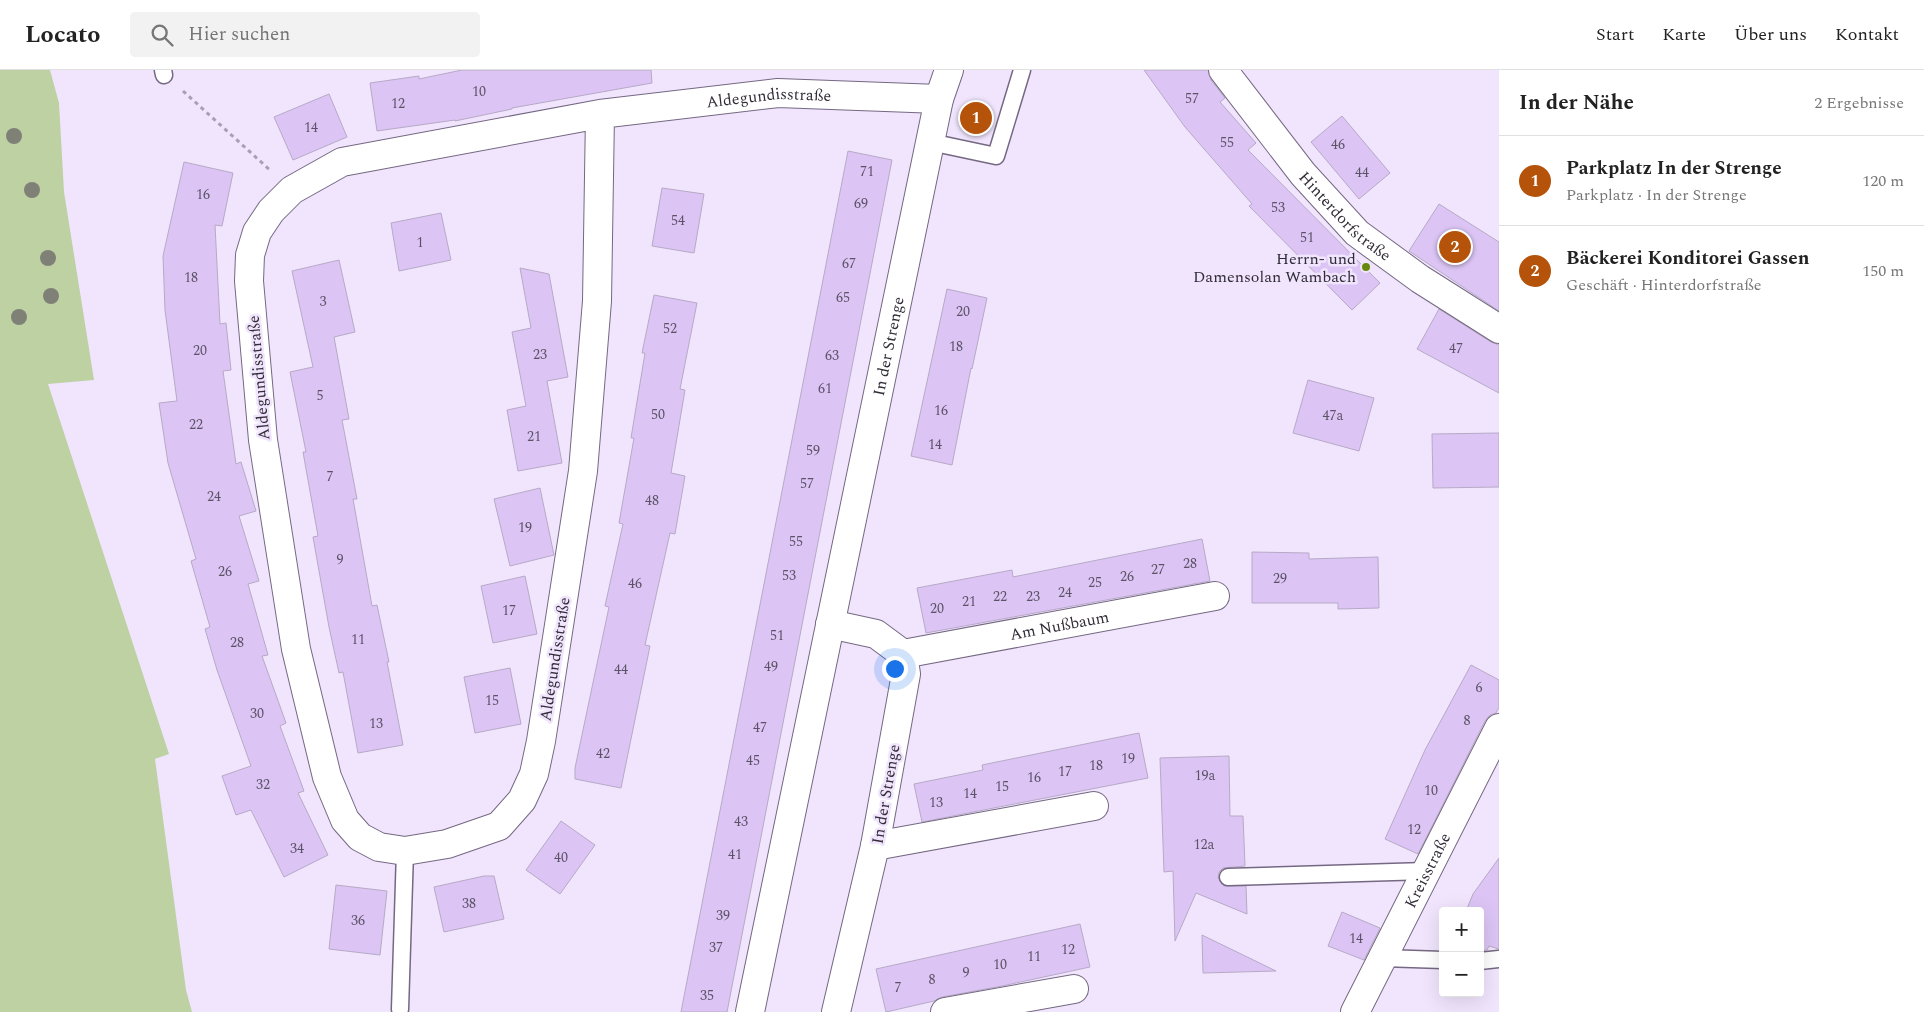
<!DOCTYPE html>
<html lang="de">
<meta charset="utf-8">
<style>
body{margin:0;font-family:Spectral,serif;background:#f2f2f2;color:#222}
.controls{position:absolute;right:15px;bottom:15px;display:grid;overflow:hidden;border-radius:5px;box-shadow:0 5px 20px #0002}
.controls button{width:45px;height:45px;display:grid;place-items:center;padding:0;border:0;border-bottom:1px solid #e0e0e0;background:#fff;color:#222;font:25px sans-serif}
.you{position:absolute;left:894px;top:598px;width:18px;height:18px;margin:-12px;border:4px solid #fff;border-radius:50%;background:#1a73e8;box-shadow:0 0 0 8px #1a73e833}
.badge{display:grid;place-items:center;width:32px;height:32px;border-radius:50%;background:#b45309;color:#fff;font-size:16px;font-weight:700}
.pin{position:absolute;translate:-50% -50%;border:2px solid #fff;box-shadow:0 1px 5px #0006}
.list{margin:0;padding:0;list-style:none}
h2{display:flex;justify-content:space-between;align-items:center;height:65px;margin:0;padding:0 20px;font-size:21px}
h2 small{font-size:16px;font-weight:400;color:#767676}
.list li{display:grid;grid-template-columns:32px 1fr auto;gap:15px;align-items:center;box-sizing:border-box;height:90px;padding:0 20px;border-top:1px solid #e0e0e0}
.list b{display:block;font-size:19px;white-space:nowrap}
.list p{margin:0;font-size:16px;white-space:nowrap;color:#767676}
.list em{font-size:16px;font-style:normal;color:#767676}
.icon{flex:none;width:28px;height:28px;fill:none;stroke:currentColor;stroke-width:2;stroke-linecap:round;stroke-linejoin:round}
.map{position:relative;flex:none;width:1499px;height:942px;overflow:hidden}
header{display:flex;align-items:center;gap:30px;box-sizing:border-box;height:70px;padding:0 25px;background:#fff;border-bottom:1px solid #e0e0e0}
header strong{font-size:24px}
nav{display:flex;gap:28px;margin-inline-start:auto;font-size:18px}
.search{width:350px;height:45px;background:#f2f2f2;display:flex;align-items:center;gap:12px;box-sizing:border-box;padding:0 18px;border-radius:5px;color:#767676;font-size:19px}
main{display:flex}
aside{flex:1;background:#fff}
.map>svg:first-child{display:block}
.green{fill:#bdd1a2}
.building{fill:#dcc5f5;stroke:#b7a9c6}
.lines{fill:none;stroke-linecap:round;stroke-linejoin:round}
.service-casing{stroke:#756882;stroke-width:19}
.minor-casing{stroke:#756882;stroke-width:30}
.tertiary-casing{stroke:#756882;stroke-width:30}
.path{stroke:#a79fb2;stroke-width:3;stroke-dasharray:4 4;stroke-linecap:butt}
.service{stroke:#fff;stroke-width:16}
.minor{stroke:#fff;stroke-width:28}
.tertiary{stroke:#fff;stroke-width:28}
.tree{fill:#7f8177}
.poi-dot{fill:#66890d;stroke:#f0e5fd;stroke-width:2}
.labels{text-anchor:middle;stroke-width:5;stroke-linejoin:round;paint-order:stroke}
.number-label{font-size:14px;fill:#5c5266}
.street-label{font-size:16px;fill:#312c37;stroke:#f0e5fd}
.poi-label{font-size:16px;fill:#312c37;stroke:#f0e5fd;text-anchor:end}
</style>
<header>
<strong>Locato</strong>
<div class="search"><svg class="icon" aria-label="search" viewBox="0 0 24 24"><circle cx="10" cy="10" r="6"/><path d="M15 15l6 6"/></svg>Hier suchen</div>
<nav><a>Start</a><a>Karte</a><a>Über uns</a><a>Kontakt</a></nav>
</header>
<main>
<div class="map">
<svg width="1499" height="942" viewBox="0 0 1499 942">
<rect width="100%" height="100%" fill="#f0e5fd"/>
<!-- green -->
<path class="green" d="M0,0H50L59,33L64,122L94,310L48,314L169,684L155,689L186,920L192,942H0Z"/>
<!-- building -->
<g class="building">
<path d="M462,0H651L652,13L512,38V39L455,51V50L377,61L370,13L419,6V9Z"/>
<path d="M1144,0H1208L1211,10L1225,28L1220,32L1256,73L1248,80L1380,213L1352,240L1249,136L1252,134L1185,57Z"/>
<path d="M329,24L347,67L293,90L274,47Z"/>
<path d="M1342,46L1390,103L1359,129L1311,72Z"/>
<path d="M848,81L892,90L760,772L727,942H681Z"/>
<path d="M184,92L233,103L222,156L215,155L220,254L226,253L231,300L223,301L236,394L241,392L256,441L239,446L259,511L248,514L268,585L262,586L286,653L280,656L304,721L298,723L328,785L284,807L251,740L236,745L222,706L251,696L217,600L205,559L210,557L191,491L196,489L168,393L159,333L177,331L165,240L163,186Z"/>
<path d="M662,118L704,124L694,183L652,176Z"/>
<path d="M1439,134L1499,172V241L1409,181Z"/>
<path d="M441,143L451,190L399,201L391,153Z"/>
<path d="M339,190L355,262L334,267L349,349L342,350L357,429H353L372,536L377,535L389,592H387L403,675L358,683L343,602L339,603L329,557L313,467L318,466L303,382H306L290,302L313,297L292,201Z"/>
<path d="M520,198L549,204L568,307L547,311L562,393L518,401L507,340L526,336L512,262L531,258Z"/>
<path d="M947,219L987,228L972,299L971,298L952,395L911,386Z"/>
<path d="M654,225L697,233L680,319L685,320L671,403L685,406L675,464L670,463L645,575L650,576L621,718L575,709V698L609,537L605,536L623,454L619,453L634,368H631L645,283H642Z"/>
<path d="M1439,239L1491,272L1499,275V323L1417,279Z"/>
<path d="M1308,310L1374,328L1359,381L1293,363Z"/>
<path d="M1499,363V417L1433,418L1432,364Z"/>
<path d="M540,418L554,485L510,496L494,429Z"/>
<path d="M1202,469L1210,511L926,563L917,518L1012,500L1013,507Z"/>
<path d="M1252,482L1309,483V489L1378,487L1379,538L1338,539V533H1252Z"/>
<path d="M525,506L537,564L493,573L481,516Z"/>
<path d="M1471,595L1499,610V637L1496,643L1490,645L1485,651L1418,784L1385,769L1425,680Z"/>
<path d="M510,598L521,654L475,663L464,607Z"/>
<path d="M1139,663L1148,708L922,752L914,714L983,700L982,695Z"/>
<path d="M1229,686L1230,746H1243L1245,796L1223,798L1219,802L1218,808L1224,816H1246L1247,844L1196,823L1175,871L1173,801L1164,802L1160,688Z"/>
<path d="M561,751L595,775L560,824L526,800Z"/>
<path d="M1499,788V879L1489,876L1487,880L1480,881V841H1466L1473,824Z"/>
<path d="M484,806H494L504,849L444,862L434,817Z"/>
<path d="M336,815L387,821L380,885L329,879Z"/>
<path d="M1342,842L1380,858L1364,890L1328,876Z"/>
<path d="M1080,854L1090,897L1002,916L942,927L934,931L886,942L876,899Z"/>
<path d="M1202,865L1276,901L1203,903Z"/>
</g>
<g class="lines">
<defs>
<g id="service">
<path d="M163,0L164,5"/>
<path d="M930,72L996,86L1022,0"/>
<path d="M1228,807L1426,801"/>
<path d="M1382,888L1443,890"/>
<path d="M1480,891L1499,889"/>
<path d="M400,939L405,781"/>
</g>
<g id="minor">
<path id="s1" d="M600,44L597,231L583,401L541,671L534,704L522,730L499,756L447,774L405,781L379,777L360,767L345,750L327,707L296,579L263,370L249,211L250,185L257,162L271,141L292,120L342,92L600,44L778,23L939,29"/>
<path d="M830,554L876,564L903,584L906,604L875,776L836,942"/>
<path id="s2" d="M903,584L1215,526"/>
<path d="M875,776L1094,736"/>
<path id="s3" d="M750,942L939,29L949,0"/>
<path d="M945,942L1074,919"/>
</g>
<g id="tertiary">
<path id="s4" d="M1223,0L1303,104L1357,163L1420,209L1499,259"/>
<path id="s5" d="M1355,942L1499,658"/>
</g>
</defs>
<!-- service casing -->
<use href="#service" class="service-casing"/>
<!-- minor casing -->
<use href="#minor" class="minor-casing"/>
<!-- tertiary casing -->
<use href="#tertiary" class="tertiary-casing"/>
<!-- path -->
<path class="path" d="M183,21L271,101"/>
<!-- service -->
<use href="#service" class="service"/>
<!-- minor -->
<use href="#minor" class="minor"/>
<!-- tertiary -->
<use href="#tertiary" class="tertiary"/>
</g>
<!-- trees -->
<g class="tree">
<circle cx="14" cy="66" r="8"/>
<circle cx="32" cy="120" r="8"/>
<circle cx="48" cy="188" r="8"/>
<circle cx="51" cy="226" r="8"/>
<circle cx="19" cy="247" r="8"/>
</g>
<!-- markers -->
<circle class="poi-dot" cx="1366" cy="197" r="5"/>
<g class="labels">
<!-- number labels -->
<g class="number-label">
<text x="479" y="26">10</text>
<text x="1192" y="33">57</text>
<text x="398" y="38">12</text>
<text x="311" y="62">14</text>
<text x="1227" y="77">55</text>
<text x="1338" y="79">46</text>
<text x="867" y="106">71</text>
<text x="1362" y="107">44</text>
<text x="203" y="129">16</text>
<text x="861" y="138">69</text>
<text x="1278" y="142">53</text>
<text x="678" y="155">54</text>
<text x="1307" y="172">51</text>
<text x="420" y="177">1</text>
<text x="849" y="198">67</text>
<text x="191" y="212">18</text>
<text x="843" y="232">65</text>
<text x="323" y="236">3</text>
<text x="963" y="246">20</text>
<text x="670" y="263">52</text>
<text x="956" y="281">18</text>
<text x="1456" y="283">47</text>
<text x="200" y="285">20</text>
<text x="540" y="289">23</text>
<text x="832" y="290">63</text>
<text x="825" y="323">61</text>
<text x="320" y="330">5</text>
<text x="941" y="345">16</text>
<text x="658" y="349">50</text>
<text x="1333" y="350">47a</text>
<text x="196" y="359">22</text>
<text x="534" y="371">21</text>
<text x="935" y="379">14</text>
<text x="813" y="385">59</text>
<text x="330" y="411">7</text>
<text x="807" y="418">57</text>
<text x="214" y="431">24</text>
<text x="652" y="435">48</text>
<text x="525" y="462">19</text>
<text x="796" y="476">55</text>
<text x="340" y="494">9</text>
<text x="1190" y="498">28</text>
<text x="1158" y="504">27</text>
<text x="225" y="506">26</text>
<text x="789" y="510">53</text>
<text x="1127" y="511">26</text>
<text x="1280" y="513">29</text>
<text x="1095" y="517">25</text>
<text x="635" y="518">46</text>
<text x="1065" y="527">24</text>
<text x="1000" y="531">22</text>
<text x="1033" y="531">23</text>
<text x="969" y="536">21</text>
<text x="937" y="543">20</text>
<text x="509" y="545">17</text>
<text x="777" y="570">51</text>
<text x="358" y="574">11</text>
<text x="237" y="577">28</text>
<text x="771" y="601">49</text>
<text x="621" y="604">44</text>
<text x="1479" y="622">6</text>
<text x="492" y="635">15</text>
<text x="257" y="648">30</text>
<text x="1467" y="655">8</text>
<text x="376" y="658">13</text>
<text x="760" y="662">47</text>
<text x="603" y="688">42</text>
<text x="1128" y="693">19</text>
<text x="753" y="695">45</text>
<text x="1096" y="700">18</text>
<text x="1065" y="706">17</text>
<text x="1205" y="710">19a</text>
<text x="1034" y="712">16</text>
<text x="263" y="719">32</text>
<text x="1002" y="721">15</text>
<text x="1431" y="725">10</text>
<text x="970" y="728">14</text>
<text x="936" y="737">13</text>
<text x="741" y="756">43</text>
<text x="1414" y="764">12</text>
<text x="1204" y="779">12a</text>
<text x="297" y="783">34</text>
<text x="735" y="789">41</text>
<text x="561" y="792">40</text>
<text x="469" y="838">38</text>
<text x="723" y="850">39</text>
<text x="358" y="855">36</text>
<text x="1356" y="873">14</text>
<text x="716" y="882">37</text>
<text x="1068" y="884">12</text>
<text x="1034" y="891">11</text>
<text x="1000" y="899">10</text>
<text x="966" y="907">9</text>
<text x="932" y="914">8</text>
<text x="898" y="922">7</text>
<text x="707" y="930">35</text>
</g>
<!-- street labels -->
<g class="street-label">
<text dy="6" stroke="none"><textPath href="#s1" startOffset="2040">Aldegundisstraße</textPath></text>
<text dy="6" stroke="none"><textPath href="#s4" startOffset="191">Hinterdorfstraße</textPath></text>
<text dy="6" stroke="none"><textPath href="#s3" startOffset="680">In der Strenge</textPath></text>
<text transform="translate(258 308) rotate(-95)" y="6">Aldegundisstraße</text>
<text dy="6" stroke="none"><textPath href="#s2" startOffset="159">Am Nußbaum</textPath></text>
<text transform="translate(554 589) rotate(-81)" y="6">Aldegundisstraße</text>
<text transform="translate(885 724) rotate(-80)" y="6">In der Strenge</text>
<text dy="6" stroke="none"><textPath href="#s5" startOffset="159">Kreisstraße</textPath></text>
</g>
<!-- poi labels -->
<g class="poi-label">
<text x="1356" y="194">Herrn- und<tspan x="1356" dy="18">Damensolan Wambach</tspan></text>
</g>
</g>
</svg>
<div class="controls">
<button>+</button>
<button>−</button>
</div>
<div class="you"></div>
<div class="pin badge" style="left:976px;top:48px">1</div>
<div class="pin badge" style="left:1455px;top:177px">2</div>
</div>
<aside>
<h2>In der Nähe<small>2 Ergebnisse</small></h2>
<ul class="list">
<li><span class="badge">1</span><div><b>Parkplatz In der Strenge</b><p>Parkplatz · In der Strenge</p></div><em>120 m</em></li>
<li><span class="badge">2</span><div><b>Bäckerei Konditorei Gassen</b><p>Geschäft · Hinterdorfstraße</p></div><em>150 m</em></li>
</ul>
</aside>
</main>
